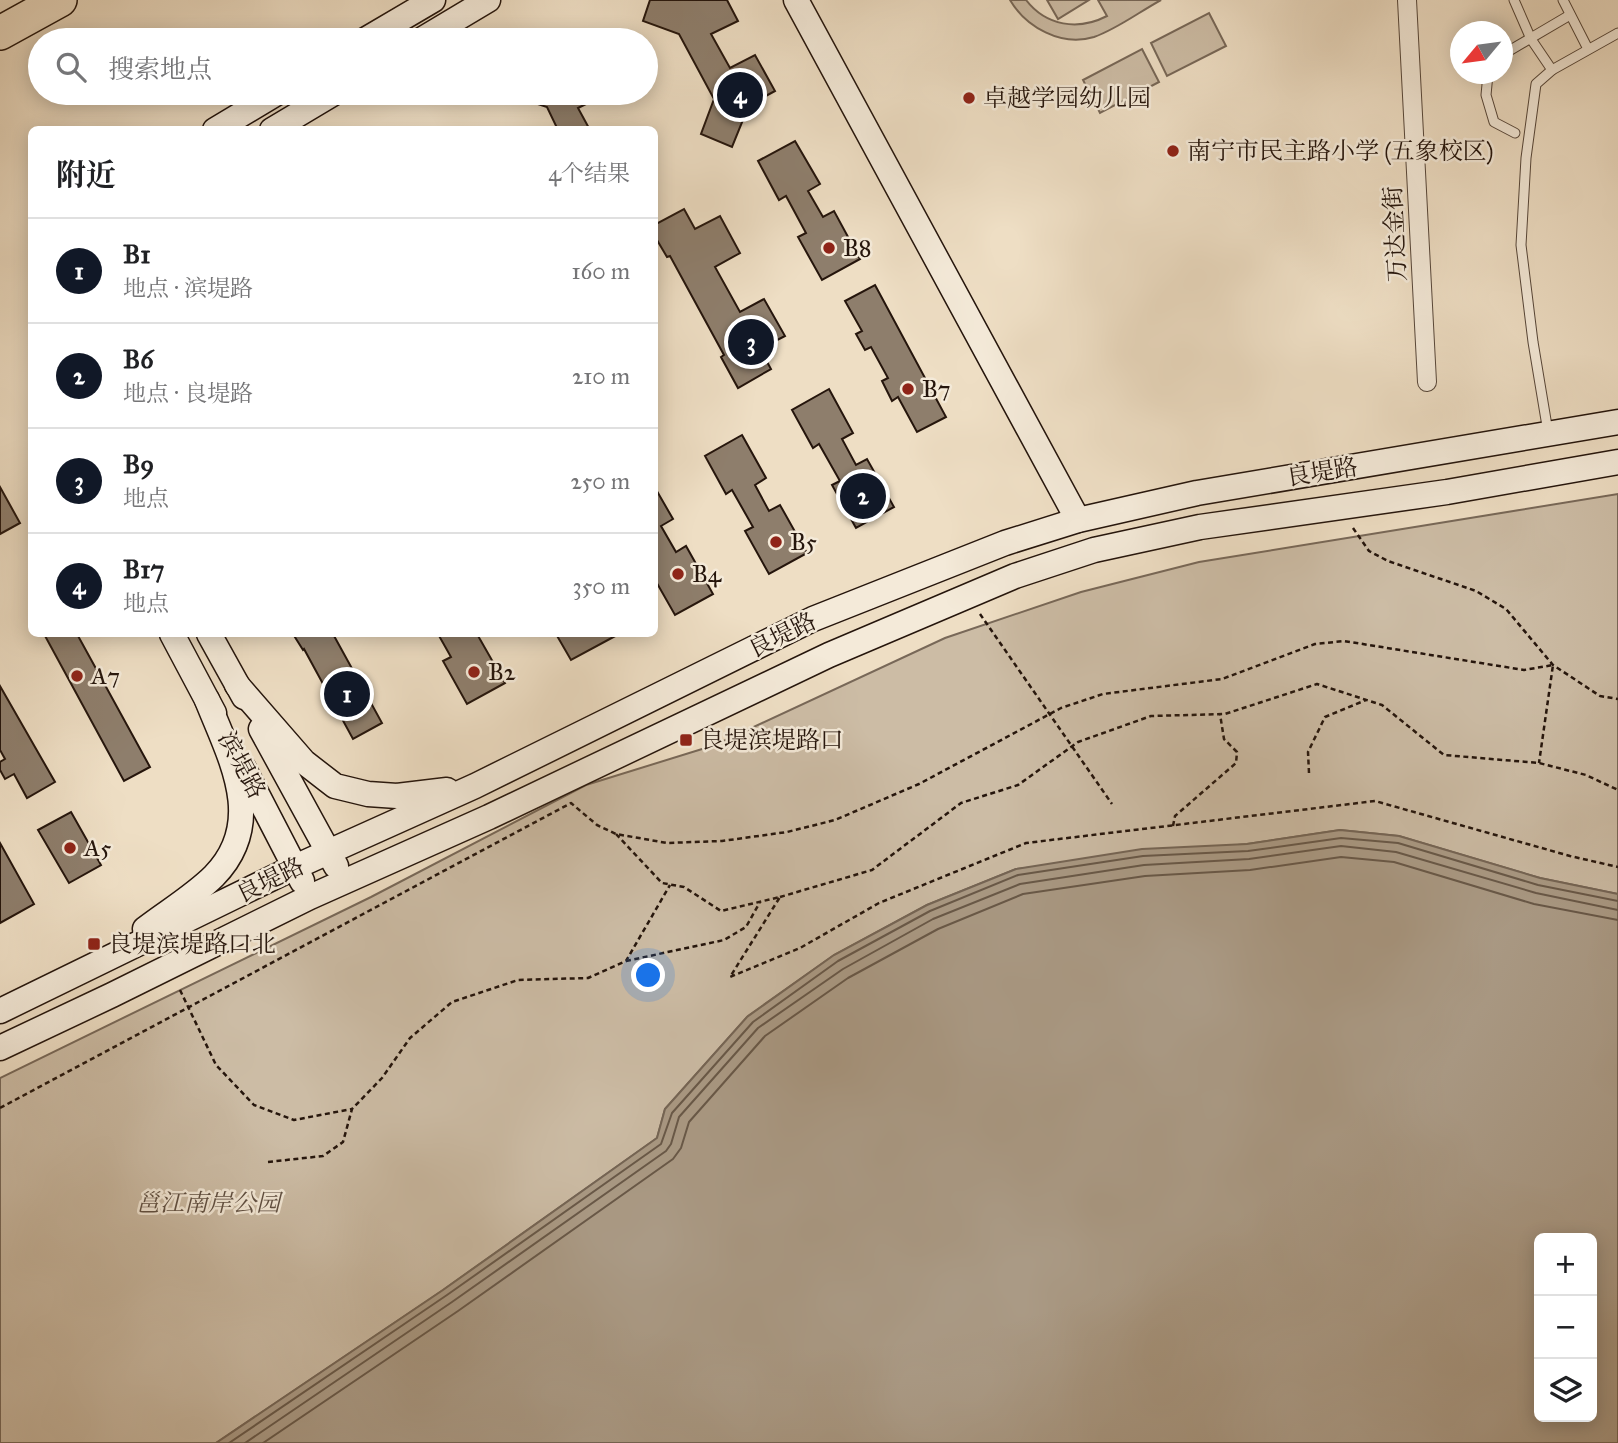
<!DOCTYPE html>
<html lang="zh">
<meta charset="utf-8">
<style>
body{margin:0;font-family:"IM FELL Great Primer","Noto Serif SC",serif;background:#f2f2f2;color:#202124}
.controls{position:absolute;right:21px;bottom:21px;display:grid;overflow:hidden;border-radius:10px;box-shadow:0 4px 18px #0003}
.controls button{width:63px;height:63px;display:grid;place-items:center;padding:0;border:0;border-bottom:2px solid #e0e0e0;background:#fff;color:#202124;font:35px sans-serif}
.compass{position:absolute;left:1450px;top:21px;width:63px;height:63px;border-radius:50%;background:#fff;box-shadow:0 4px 18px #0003;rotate:241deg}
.you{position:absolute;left:649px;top:976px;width:24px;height:24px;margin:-18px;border:5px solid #fff;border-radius:50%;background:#1a73e8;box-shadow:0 0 0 10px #1a73e833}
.badge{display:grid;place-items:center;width:46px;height:46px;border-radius:50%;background:#111827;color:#fff;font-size:23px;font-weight:700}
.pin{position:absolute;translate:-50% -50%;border:4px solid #fff;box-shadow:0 2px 7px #0006}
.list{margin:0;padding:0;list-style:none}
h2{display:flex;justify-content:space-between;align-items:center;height:91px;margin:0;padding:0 28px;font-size:30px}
h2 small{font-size:23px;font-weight:400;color:#757577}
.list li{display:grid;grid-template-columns:46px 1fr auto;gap:21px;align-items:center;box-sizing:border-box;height:105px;padding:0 28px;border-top:2px solid #e0e0e0}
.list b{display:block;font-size:26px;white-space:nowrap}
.list p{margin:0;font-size:23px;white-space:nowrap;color:#757577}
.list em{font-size:23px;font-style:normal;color:#757577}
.icon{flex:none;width:38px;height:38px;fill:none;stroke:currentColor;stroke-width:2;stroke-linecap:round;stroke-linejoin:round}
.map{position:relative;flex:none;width:1618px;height:1443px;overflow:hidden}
.search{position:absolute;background:#fff;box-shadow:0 4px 18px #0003;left:28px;top:28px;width:630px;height:77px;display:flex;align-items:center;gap:18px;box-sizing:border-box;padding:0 24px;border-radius:38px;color:#757577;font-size:26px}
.panel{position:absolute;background:#fff;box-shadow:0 4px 18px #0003;left:28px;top:126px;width:630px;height:511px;border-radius:10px}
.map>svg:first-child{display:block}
.green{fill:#ccbca5;stroke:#786858;stroke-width:2}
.water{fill:#aa9a85;stroke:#756555;stroke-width:2;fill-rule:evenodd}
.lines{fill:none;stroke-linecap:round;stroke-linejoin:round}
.shore{stroke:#685848;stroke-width:2}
.building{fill:#8e7e6c;stroke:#25150c;stroke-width:2}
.lane-casing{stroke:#57473a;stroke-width:11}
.street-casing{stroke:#57473a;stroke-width:20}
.secondary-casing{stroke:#25150c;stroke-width:27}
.highway-casing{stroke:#25150c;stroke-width:36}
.path{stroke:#25150c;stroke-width:2.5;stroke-dasharray:5 3.5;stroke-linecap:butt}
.lane{stroke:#f4ead9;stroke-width:9}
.street{stroke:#f4ead9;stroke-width:18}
.secondary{stroke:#f4ead9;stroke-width:24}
.highway{stroke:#eedec4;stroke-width:33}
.poi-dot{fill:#8f2418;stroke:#f4ead9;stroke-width:2.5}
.labels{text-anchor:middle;stroke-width:5;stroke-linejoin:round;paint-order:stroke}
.poi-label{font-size:24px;fill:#25150c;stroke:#f4ead9;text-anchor:start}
.street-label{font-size:24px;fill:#25150c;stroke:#f4ead9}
.park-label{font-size:24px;font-style:italic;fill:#5f4f42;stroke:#f4ead9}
</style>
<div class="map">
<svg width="1618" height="1443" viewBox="0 0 1618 1443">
<rect width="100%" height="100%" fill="#eedec4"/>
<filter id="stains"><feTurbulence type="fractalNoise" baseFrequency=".00286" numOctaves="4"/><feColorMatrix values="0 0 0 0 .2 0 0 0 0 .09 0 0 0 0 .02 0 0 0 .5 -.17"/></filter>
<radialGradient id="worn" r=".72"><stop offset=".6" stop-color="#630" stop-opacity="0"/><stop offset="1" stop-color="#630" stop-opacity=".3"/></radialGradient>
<!-- green -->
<g class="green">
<path d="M1010,0H1026C1046,26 1078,31 1107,16L1098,0H1161C1139,12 1117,29 1094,37C1061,47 1026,27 1010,0Z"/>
<path d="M1047,0H1089L1058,19Z"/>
<path d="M1209,13L1226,46L1167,76L1151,43Z"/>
<path d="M1142,49L1159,82L1100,113L1083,80Z"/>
<path d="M1618,494V894L1540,878L1399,836L1340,830L1247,844L1016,869L927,905L834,955L748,1016L665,1109L657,1138L443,1290L216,1443H0V1078L371,897L586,785L715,745L945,638L1081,592L1199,562Z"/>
</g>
<!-- water -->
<path class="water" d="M1340,830L1399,836L1540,878L1618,894V1443H216L443,1290L657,1138L665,1109L747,1017L834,955L927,905L1016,869L1142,849L1247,844ZM1539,1238H1592V1417H1539Z"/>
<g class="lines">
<!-- shore -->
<g class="shore">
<path d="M229,1443L447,1295L661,1144L672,1113L753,1022L838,961L930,911L1018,875L1143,856L1248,851L1341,838L1398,843L1538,885L1618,901"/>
<path d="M245,1443L452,1302L666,1151L671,1144L679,1117L758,1028L843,969L933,919L1020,884L1144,865L1249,859L1341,846L1396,852L1536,893L1618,910"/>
<path d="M263,1443L458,1311L673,1159L681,1148L689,1122L765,1036L848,978L938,929L1023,894L1145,876L1250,870L1341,857L1394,862L1534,904L1618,920"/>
</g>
</g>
<!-- building -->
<g class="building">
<path d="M650,0H727L738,21L711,34L730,68L755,55L775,91L749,105L732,147L701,134L714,99L679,34L643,21Z"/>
<path d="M511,93H608L578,108L590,130H558L547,107L510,95Z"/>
<path d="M795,141L820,184L808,191L823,217L834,211L860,259L822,280L798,237L806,233L786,196L779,200L758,161Z"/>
<path d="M684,209L695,229L720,216L740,253L715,267L740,312L764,299L785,336L760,349L771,369L738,388L721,357L724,355L670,256L667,257L654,235V225Z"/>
<path d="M875,285L946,417L917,432L898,397L892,401L882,381L888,378L871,347L865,350L856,334L862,331L845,301Z"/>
<path d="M829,389L853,433L842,439L856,465L867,459L894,507L856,528L832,485L840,481L819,444L813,448L792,410Z"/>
<path d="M742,435L766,478L755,485L769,511L780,505L807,553L769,574L745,531L753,527L732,490L726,494L705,456Z"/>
<path d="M654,486L673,519L661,526L676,552L686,546L713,594L675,615L654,578Z"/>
<path d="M0,487L20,523L0,534Z"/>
<path d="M44,634H77L150,767L124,781Z"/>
<path d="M293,634H333L382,723L353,739L304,649L303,650Z"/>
<path d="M438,634H477L505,683L467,704L443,661L451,657Z"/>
<path d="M556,634H619L571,660Z"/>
<path d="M0,686L55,782L27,798L14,774L5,779L0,770V762L5,759L0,750Z"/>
<path d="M71,812L101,865L69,883L38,830Z"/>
<path d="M0,843L34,904L0,923Z"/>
</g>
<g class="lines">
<defs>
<g id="lane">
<path d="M1514,0L1531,39L1552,70"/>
<path d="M1563,0L1588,49"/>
<path d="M1502,55L1570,15"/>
<path d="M1488,74L1486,95L1494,122L1515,133"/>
<path d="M1548,432L1533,342L1521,245L1526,158L1536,84L1552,70L1618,33"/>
</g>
<path id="street" d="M1407,0L1427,382"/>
<g id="secondary">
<path d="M796,0L1078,520"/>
<path d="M365,40L433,0"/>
<path d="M421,40L488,0"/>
<path d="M215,130L277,93"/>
<path d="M272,130L334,93"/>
<path d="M172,634L214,713"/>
<path d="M209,634L244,697"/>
<path d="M237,685L304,762L335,786L368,794L397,796L447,790"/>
<path d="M261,729L336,866"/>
<path d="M243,767L302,881"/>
<path d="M145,929C167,912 194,896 214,876C267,822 230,758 207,700"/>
<path d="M0,1011L295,867L475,786L813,619L1005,543L1078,520L1197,493L1618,422"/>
<path d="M0,1048L112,995L310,897L489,817L829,655L1015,576L1094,550L1200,527L1447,492L1618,462"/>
</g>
<path id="highway" d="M0,33L60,0"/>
</defs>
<!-- lane casing -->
<use href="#lane" class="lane-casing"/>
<!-- street casing -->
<use href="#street" class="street-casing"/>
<!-- secondary casing -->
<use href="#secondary" class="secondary-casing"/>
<!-- highway casing -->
<use href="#highway" class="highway-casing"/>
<!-- path -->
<g class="path">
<path d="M1353,528L1369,551L1388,561L1476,591L1506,609L1553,665L1600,696L1618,699"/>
<path d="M980,614L1112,804"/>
<path d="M1309,773L1308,752L1325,717L1366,700"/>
<path d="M1173,826L1175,816L1236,763L1237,752L1224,739L1220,714"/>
<path d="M616,834L662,883L684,887L721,911L780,897L730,977L800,948L879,903L1026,843L1375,801L1570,856L1618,867"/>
<path d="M780,897L872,870L961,803L1018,785L1078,742L1151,716L1225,714L1317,684L1382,705L1444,755L1539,763L1586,775L1618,790"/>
<path d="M626,961L724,940L746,927L760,902"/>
<path d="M180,990L216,1065L254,1105L294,1120L352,1109"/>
<path d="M0,1108L571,803L597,825L616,834L667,843L722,841L787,832L835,820L919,784L1061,708L1103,694L1222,679L1315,644L1344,641L1524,670L1553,665L1539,763"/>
<path d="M268,1162L323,1156L343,1142L352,1109L382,1078L410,1038L452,1002L518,980L588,978L626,961L670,885"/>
</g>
<!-- lane -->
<use href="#lane" class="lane"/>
<!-- street -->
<use href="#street" class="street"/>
<!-- secondary -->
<use href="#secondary" class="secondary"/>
<!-- highway -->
<use href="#highway" class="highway"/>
</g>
<!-- markers -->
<g class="poi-dot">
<circle cx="969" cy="98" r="7"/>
<circle cx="1173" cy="151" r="7"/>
<circle cx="829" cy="248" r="7"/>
<circle cx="908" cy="389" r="7"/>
<circle cx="776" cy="542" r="7"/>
<circle cx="678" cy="574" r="7"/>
<circle cx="474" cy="672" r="7"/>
<circle cx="77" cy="676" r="7"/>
<rect x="679" y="733" width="14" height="14" rx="3.5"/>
<circle cx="70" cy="848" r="7"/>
<rect x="87" y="937" width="14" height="14" rx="3.5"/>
</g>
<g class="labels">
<!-- poi labels -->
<g class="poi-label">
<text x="983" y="106">卓越学园幼儿园</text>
<text x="1187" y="159">南宁市民主路小学 (五象校区)</text>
<text x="843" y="256">B8</text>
<text x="922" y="397">B7</text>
<text x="790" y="550">B5</text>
<text x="692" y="582">B4</text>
<text x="488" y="680">B2</text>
<text x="91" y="684">A7</text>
<text x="700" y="748">良堤滨堤路口</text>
<text x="84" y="856">A5</text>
<text x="108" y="952">良堤滨堤路口北</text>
</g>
<!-- street labels -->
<g class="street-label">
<text transform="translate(1395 234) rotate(-93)" y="8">万达金街</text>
<text transform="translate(1322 472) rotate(-9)" y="8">良堤路</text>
<text transform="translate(782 635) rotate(-26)" y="8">良堤路</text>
<text transform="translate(242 765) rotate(62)" y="8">滨堤路</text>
<text transform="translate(270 880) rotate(-26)" y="8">良堤路</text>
</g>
<!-- park labels -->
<g class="park-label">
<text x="208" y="1211">邕江南岸公园</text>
</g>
</g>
<rect width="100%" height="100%" filter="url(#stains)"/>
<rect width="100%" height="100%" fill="url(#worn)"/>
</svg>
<div class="controls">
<button>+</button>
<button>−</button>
<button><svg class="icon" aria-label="layers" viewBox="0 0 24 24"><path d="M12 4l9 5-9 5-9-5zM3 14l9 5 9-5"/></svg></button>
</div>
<svg class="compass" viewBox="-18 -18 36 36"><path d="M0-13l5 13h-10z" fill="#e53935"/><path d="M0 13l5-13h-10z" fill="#757577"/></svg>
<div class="you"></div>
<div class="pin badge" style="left:347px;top:694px">1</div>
<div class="pin badge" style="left:863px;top:496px">2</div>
<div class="pin badge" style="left:751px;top:342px">3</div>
<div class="pin badge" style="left:740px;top:95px">4</div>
<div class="search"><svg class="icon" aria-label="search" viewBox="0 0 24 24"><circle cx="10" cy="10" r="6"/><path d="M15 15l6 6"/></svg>搜索地点</div>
<section class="panel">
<h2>附近<small>4个结果</small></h2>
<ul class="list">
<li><span class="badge">1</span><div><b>B1</b><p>地点 · 滨堤路</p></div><em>160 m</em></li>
<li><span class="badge">2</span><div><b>B6</b><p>地点 · 良堤路</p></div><em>210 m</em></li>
<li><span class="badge">3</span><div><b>B9</b><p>地点</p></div><em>250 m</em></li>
<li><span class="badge">4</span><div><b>B17</b><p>地点</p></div><em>350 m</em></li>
</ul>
</section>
</div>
